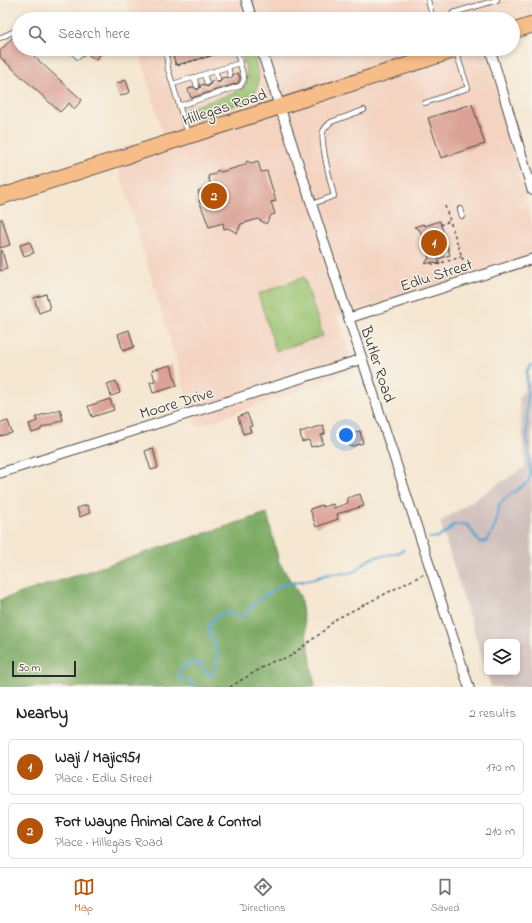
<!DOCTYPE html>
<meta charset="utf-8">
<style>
body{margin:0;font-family:"Indie Flower",sans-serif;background:#f2f2f2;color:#222}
.controls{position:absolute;right:12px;bottom:12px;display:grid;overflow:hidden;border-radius:6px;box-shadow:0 2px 6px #0003}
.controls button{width:36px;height:36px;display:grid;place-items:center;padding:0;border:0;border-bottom:1px solid #e0e0e0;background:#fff;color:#222;font:20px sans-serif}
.scale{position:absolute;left:12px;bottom:10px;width:64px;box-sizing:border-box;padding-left:4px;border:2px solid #2b2b2b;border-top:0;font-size:11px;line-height:14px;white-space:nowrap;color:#2b2b2b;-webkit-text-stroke:3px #f7f3e8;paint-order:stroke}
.you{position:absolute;left:346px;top:435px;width:14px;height:14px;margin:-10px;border:3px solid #fff;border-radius:50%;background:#1a73e8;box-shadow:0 0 0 6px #1a73e833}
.badge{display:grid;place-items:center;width:26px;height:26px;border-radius:50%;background:#b45309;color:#fff;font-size:13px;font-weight:700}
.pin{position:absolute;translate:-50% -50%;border:2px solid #fff;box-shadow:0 1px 4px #0006}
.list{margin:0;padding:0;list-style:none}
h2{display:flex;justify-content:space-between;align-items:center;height:52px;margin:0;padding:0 16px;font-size:17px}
h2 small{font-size:13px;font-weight:400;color:#767676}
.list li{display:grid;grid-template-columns:26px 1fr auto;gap:12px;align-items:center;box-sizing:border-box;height:56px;margin:0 8px 8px;padding:0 8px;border:1px solid #e0e0e0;border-radius:6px}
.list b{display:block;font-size:15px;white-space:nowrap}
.list p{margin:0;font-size:13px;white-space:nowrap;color:#767676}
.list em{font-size:13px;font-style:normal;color:#767676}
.icon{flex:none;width:22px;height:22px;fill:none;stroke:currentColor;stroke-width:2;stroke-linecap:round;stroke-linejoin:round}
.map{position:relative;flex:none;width:532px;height:687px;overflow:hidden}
.search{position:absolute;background:#fff;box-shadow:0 2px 6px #0003;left:12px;right:12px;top:12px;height:44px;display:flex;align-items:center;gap:10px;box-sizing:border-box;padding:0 14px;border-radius:22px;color:#767676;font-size:15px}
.sheet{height:180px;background:#fff}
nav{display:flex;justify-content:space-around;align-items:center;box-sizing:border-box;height:56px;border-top:1px solid #e0e0e0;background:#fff;font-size:11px;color:#767676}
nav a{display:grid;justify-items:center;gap:2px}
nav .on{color:#b45309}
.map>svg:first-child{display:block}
.built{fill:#f4d3c1}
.industrial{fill:#d0c0bc;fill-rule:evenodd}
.green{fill:#99c370;stroke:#62774e}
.forest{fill:#7aa962;stroke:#526a46}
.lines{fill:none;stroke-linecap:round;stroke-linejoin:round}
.stream{stroke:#5ba4d2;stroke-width:2.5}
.building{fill:#dba195}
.service-casing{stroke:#494744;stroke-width:6}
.minor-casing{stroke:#494744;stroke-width:11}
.primary-casing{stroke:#494744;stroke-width:17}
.path{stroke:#494744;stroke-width:1.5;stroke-dasharray:3 3;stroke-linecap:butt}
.service{stroke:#fff;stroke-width:4.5}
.minor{stroke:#fff;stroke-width:9}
.primary{stroke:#f7bd88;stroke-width:15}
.labels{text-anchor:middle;stroke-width:3;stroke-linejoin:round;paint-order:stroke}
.street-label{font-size:16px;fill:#2b2b2b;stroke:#f7f3e8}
</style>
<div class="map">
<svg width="532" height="687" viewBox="0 0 532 687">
<rect width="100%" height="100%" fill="#f7f3e8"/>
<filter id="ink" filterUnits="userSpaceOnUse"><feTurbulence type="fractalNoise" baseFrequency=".025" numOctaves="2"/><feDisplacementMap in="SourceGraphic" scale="8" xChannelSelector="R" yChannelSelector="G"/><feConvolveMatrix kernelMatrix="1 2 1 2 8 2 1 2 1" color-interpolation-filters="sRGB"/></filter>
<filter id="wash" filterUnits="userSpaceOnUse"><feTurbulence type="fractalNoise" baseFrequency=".012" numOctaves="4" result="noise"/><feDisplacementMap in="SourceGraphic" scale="16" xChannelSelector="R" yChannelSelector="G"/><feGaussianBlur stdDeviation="0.9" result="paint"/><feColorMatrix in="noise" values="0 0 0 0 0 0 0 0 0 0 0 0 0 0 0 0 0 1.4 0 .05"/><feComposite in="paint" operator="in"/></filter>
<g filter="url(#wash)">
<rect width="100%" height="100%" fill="#f5e7d1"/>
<!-- built -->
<g class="built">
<path d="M125,0H532V38L513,45V19H131Z"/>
<path d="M139,49H499L487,53L532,223V259L337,316L356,370L196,427L113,150L163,136Z"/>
</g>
<!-- industrial -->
<path class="industrial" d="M532,380V687H491L440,522L525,467L519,397ZM487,642H517V672H487Z"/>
<!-- green -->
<g class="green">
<path d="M240,49H251C257,69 266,86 247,101L194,119L187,115L185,111L186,109L237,92L245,86L247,82V72Z"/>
<path d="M304,277L323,336L276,351L258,294Z"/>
</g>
<!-- forest -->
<path class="forest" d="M267,513L279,562L300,596L315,687H0V600Z"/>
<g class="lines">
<!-- stream -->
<g class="stream">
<path d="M429,538C440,538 447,534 453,525L460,524L468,525L479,542H485C495,532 498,519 499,505L507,497L528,482L531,476L527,443V371L532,365"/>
<path d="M194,687L191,682L179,678C177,667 186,664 195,662L201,664L208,675L212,676C223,657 215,646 208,628C214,615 227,607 239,618L245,615L254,604L261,598L283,585L313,579L329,574L349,573L357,570L367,561L374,557L394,554L404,550"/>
</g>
</g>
<g id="blocks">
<!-- building -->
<g class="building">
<path d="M13,37L19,42V49H26L82,100L74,109L69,103L60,112L0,57V51Z"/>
<path d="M87,49H105L95,60L87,53Z"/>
<path d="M173,49H209L211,56L176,65L172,53Z"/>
<path d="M238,73L240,78L238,83L191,98L188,89L193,87L198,90L200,88L201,85L203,84L205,86L208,87L210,85L211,82L215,80L219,83L221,81L222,78L227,77L231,78L234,74Z"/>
<path d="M126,80L130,92L120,96L116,84Z"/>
<path d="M472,104L485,144L441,158L428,118Z"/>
<path d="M247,161L251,163L258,161L261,172L267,171L276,201L271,202L275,214L271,215L266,224L258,219L241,224L237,233L228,228L224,229L223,223L209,227L199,200H201L198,191L211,186L208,176L215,174L217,170L221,172L245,165Z"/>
<path d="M0,219H2L10,245L0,248Z"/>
<path d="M440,221L450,255L438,259L440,265L433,262L425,264L429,258L425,245L421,244L423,241L420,230L414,227L423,224L425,226Z"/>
<path d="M30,242L34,253L24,256L20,245Z"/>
<path d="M2,250L7,269L0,271V251Z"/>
<path d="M46,294L50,309L39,313L34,298Z"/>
<path d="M129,330L134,347L123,351L118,334Z"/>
<path d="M171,365L177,386L153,393L150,382L155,381L152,370Z"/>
<path d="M116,381L120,393L111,396L107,384Z"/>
<path d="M110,399L114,410L92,417L88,406Z"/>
<path d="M60,409L63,420L41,428V430L32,433L29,424L37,421L36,417Z"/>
<path d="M247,413L252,426L249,427L251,432L243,434L238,417Z"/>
<path d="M8,421L12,433L0,436V423Z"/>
<path d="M323,425L325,434L321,435L323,444L311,447L309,440L302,442L300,432Z"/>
<path d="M360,431L363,443L350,447L347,437L353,435L352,433Z"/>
<path d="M153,448L158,468L151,470L145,451Z"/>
<path d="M360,494L364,506L337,514L338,519L316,527L310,509L322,505L323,507L333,504L334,508L348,503L347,498Z"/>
<path d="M87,505L90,513L80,517L77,508Z"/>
</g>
</g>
</g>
<g filter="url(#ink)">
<use href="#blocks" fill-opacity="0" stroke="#494744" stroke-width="1"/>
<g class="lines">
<defs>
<g id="service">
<path d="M428,0L433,19"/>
<path d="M453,13L497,0"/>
<path d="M0,38L19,29"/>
<path d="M70,49L78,57L84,51"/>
<path d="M166,49L168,69L188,134"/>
<path d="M228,67L230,75"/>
<path d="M215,71L218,79"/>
<path d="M204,75L207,83"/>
<path d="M194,77L197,86"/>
<path d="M173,84L240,63"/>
<path d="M425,103L468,88L456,52"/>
<path d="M179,106L240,86L243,82L244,78L236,49"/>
<path d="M312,204L334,196C331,184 320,142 323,132C324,128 328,125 331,122L364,110"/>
<path d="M460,209L462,216"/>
</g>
<g id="minor">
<path d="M246,0L252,19"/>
<path d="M261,49L469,687"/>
<path d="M490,49L532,190"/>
<path d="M349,318L532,259"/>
<path d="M0,473L362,359"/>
</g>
<g id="primary">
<path d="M513,31L532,25"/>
<path d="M0,197L458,49"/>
</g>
</defs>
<!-- service casing -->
<use href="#service" class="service-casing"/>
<!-- minor casing -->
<use href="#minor" class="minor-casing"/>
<!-- primary casing -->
<use href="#primary" class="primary-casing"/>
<!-- path -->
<g class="path">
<path d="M175,62L176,66L219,53L217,49"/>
<path d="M445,206L464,263"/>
<path d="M440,225L450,221"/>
<path d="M431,263L434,265L461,257"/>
<path d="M230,687L271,662L289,657L321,633L336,619L424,574"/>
</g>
<!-- service -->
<use href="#service" class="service"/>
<!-- minor -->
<use href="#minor" class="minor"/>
<!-- primary -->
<use href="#primary" class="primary"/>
</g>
</g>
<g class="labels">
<!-- street labels -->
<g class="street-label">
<text transform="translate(224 106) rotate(-18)" y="6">Hillegas Road</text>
<text transform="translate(436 274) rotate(-18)" y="6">Edlu Street</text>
<text transform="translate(379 364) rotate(72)" y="6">Butler Road</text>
<text transform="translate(176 402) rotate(-17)" y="6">Moore Drive</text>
</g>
</g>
</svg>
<div class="controls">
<button><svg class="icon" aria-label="layers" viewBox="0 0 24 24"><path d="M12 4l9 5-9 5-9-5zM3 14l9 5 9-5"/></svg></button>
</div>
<div class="scale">50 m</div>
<div class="you"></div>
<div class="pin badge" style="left:434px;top:243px">1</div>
<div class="pin badge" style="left:214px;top:196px">2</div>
<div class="search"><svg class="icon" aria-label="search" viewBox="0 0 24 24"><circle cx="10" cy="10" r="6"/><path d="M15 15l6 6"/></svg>Search here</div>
</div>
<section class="sheet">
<h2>Nearby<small>2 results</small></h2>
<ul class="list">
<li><span class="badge">1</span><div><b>Waji / Majic951</b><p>Place · Edlu Street</p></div><em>170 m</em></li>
<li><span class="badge">2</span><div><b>Fort Wayne Animal Care &amp; Control</b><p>Place · Hillegas Road</p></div><em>210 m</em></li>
</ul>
</section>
<nav>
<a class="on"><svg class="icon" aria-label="map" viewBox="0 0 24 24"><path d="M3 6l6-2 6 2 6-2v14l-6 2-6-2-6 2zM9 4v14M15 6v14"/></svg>Map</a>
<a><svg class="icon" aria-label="directions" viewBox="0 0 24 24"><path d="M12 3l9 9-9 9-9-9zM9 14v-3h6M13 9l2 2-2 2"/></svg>Directions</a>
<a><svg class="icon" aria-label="saved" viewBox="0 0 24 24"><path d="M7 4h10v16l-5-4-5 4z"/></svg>Saved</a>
</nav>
